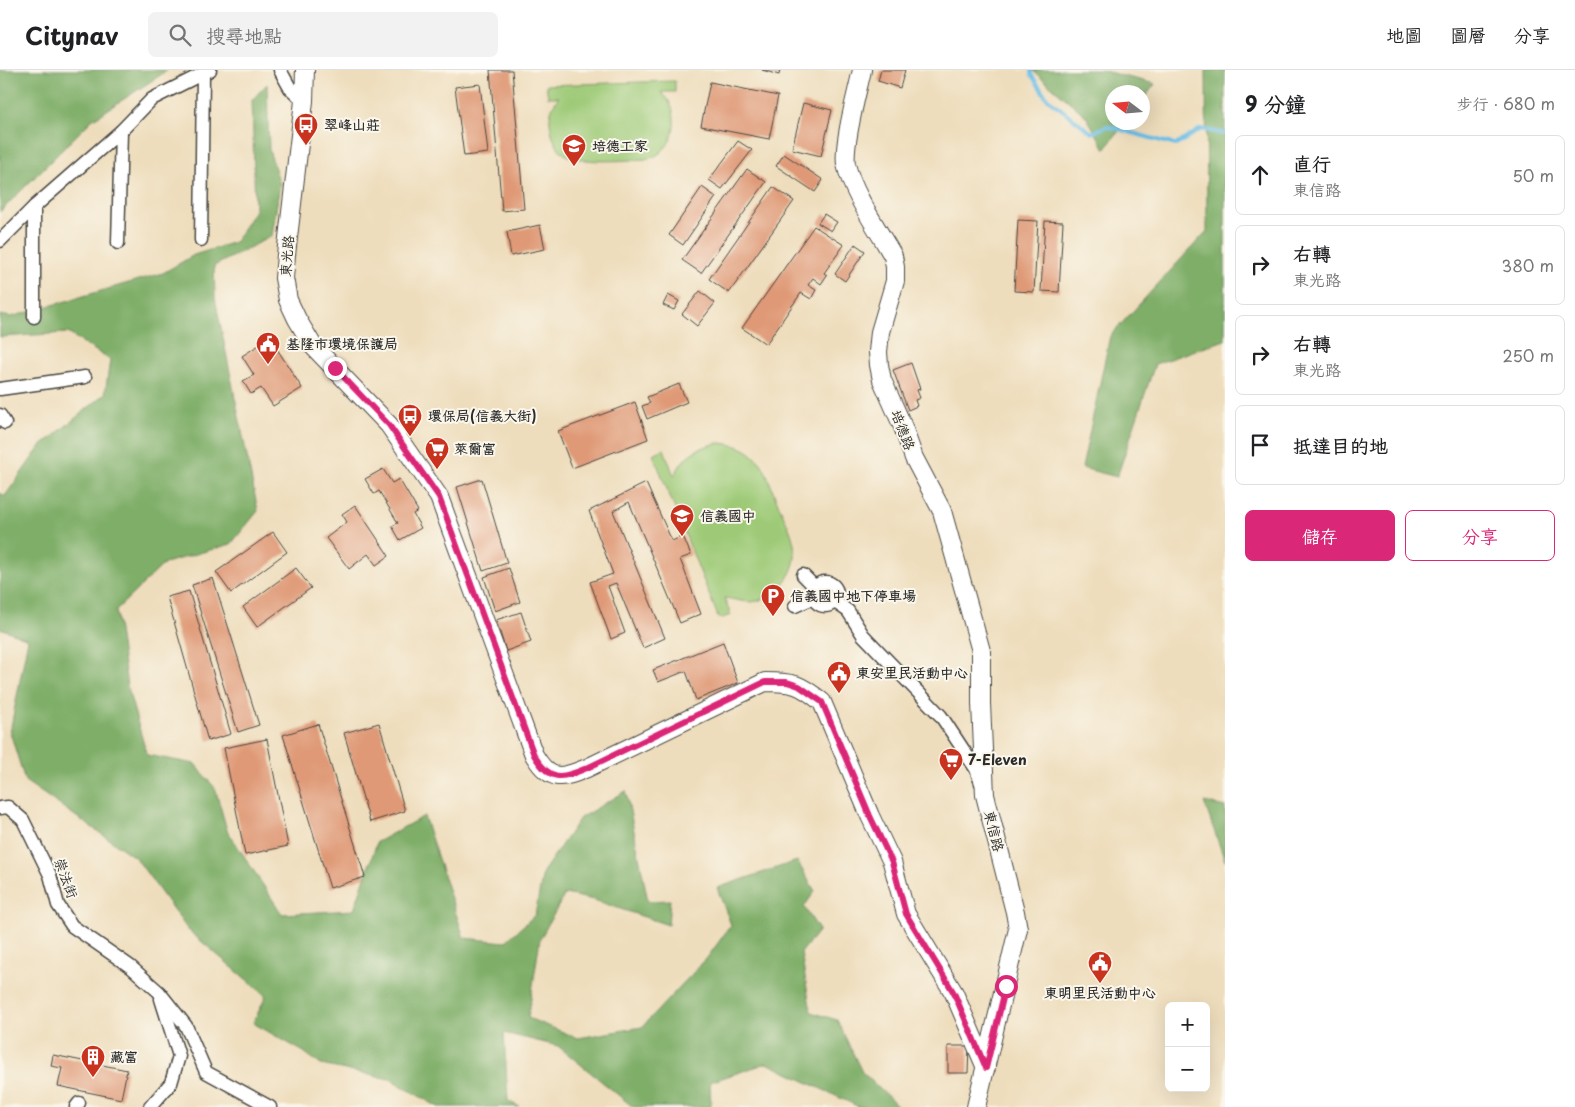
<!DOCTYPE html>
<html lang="zh-TW">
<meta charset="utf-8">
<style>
body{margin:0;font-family:"Playpen Sans","LXGW WenKai TC",sans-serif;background:#f2f2f2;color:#202124}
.controls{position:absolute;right:15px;bottom:15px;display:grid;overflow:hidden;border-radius:8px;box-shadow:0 5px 20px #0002}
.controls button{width:45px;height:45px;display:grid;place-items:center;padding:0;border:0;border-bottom:1px solid #e0e0e0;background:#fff;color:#202124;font:25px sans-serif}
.compass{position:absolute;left:1105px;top:15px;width:45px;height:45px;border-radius:50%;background:#fff;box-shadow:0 5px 20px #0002;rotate:286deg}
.stop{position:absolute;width:15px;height:15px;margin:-11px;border:4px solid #db2777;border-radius:50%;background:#fff}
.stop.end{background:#db2777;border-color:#fff;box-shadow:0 1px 5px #0008}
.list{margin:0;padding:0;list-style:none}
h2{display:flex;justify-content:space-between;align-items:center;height:65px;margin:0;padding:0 20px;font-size:21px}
h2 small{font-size:16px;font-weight:400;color:#757577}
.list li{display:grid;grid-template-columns:32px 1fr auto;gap:15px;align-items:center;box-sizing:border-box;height:80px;margin:0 10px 10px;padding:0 10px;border:1px solid #e0e0e0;border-radius:8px}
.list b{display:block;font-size:19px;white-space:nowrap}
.list p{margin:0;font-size:16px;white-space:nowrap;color:#757577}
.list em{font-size:16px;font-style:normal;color:#757577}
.actions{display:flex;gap:10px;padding:15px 20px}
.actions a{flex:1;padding:11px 0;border:1px solid #db2777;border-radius:8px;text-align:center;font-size:18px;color:#db2777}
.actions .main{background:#db2777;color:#fff}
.icon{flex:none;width:28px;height:28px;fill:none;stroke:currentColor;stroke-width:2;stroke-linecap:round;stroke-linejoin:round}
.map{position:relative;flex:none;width:1225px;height:1037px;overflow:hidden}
header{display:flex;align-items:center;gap:30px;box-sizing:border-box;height:70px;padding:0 25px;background:#fff;border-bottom:1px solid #e0e0e0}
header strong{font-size:24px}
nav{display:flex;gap:28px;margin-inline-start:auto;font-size:18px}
.search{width:350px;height:45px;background:#f2f2f2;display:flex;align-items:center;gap:12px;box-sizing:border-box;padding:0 18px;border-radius:8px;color:#757577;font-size:19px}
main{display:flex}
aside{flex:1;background:#fff}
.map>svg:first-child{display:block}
.green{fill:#9eca77;stroke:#647a51}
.forest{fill:#7eae68;stroke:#546c4a}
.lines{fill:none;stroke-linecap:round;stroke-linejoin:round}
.stream{stroke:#69bee6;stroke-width:4}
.building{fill:#df9976}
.street-casing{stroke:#484641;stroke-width:15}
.secondary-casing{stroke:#484641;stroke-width:20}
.street{stroke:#fff;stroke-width:12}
.secondary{stroke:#fff;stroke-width:18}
.route{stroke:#db2777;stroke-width:6}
.labels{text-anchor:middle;stroke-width:4;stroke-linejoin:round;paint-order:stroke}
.poi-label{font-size:14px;font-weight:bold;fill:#2b2b2b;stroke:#fbf7ec;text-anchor:start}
.street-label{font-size:14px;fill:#2b2b2b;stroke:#fbf7ec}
</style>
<header>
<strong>Citynav</strong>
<div class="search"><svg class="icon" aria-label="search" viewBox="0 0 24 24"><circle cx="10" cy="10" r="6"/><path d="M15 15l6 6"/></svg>搜尋地點</div>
<nav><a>地圖</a><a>圖層</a><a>分享</a></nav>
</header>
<main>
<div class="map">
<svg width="1225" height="1037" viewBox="0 0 1225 1037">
<rect width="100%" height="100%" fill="#fbf7ec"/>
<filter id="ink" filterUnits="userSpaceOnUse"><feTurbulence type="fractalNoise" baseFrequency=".02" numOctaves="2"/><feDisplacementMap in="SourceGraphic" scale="10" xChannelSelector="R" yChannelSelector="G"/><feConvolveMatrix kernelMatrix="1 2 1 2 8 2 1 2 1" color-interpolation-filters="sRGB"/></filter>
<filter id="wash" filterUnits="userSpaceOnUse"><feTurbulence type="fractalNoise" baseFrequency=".0096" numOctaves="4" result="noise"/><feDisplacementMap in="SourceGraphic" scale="20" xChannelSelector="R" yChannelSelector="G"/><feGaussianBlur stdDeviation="1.12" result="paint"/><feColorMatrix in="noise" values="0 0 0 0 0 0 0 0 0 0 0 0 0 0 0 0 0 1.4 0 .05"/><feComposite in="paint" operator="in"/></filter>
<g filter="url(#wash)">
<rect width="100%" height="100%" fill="#eeddbc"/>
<!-- green -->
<g class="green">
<path d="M675,11V22H661C679,36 678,68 661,82C657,86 652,87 647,89C628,90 577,95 563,83C557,78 552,67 551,59C548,46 551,37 559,27H548L546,15Z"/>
<path d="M719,373C735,374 748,378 759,391C766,398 772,419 776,429C783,446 796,467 795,486C794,508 772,530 751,532C742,532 733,529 724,528L731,545L719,549L653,384L664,379L674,406C686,383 694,379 719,373Z"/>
</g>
<!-- forest -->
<g class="forest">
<path d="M0,0H168L92,50L0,142Z"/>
<path d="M1032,0H1100L1155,14L1143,30L1142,22H1112V52L1125,53L1105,79L1086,46Z"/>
<path d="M1206,0H1225V270L1155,294L1117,407L1082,398L1110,266L1207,161Z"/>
<path d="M267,14L269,80L280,114L272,166L214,196L215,228L258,441L231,474L165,493L116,540L127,616L147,685L195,694L215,718L227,760L282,844L354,840L377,772L424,746L464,868L505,872L535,845L543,802L580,748L626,721L648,831L670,830L668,855L594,830L565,824L540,869L528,948L578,968L642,957L707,888L731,855L717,818L797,791L815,821L804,837L819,860L801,883L811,942L837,950L862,1002L899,1037H859L767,993L710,1012L711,1037H633L558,976L504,963L508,1031L520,1037H438L390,1009L321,995L304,982L253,953L266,926L188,860L136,788L25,711L10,662L28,569L0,558V423L5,426L40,377L105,324L110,290L68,263L0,267V245L11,247L163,203L194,185L235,172L255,140L252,30Z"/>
<path d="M1204,732L1225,737V791Z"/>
</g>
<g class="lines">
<!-- stream -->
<path class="stream" d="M1031,0V4L1047,28L1092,63L1107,56L1176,75L1201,59L1225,64"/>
</g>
<g id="blocks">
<!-- building -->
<g class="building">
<path d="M490,0H512L524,139L502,141Z"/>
<path d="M762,0H780L779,5Z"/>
<path d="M881,0H905L900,18L878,11Z"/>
<path d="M710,12L778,26L769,69L701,56Z"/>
<path d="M480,14L488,83L464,86L455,17Z"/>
<path d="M803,33L832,40L821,86L792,79Z"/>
<path d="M738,71L752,80L722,119L709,110Z"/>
<path d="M784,84L823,110L815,122L776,96Z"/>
<path d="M747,99L766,112L701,203L682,190Z"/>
<path d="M702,117L716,127L683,175L669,165Z"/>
<path d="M773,117L794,131L729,223L709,209Z"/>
<path d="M824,144L837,152L831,161L818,153Z"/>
<path d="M1018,150L1038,151L1034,222L1014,221Z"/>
<path d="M1045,151L1063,152L1059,222L1041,221Z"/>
<path d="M540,155L545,179L511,186L507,162Z"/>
<path d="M814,156L844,175L824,203L827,205L821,214L813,208L808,215L816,220L811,229L801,223L766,274L742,258Z"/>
<path d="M855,174L865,181L845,211L835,204Z"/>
<path d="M700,221L715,233L697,256L682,244Z"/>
<path d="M668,225L679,231L674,240L663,235Z"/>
<path d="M270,268L302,318L273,336L261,318L251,324L243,311L254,305L242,286Z"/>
<path d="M911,293L920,319L917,320L920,328L915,330L917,336L908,340L893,300Z"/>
<path d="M679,314L687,332L647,349L642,336L650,333L647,327Z"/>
<path d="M635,332L648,369L572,398L558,361Z"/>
<path d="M383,399L392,413L399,409L418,441L413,444L421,458L400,470L392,456L398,453L379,421L374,424L365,409Z"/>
<path d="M482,409L507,493L483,501L457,417Z"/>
<path d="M646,413L672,471L683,466L691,485L680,489L701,544L680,553L629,432L613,441L665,568L643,578L616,513L608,516L625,563L611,569L590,512L613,504L589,441Z"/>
<path d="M355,435L389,486L376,495L368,484L349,499L326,468L347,452L342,444Z"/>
<path d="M273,462L287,482L231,523L216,502Z"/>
<path d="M296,498L311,518L257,557L243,537Z"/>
<path d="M509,498L520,532L495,541L484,507Z"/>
<path d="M213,508L259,655L238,662L192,515Z"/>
<path d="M189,521L231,664L208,671L167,527Z"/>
<path d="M521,542L531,572L506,581L496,550Z"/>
<path d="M723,572L738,613L696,630L686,601L658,612L653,600Z"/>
<path d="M379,653L405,741L370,752L344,663Z"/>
<path d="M318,654L365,807L330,818L283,665Z"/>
<path d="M267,669L288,776L245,785L224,678Z"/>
<path d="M948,976H969L968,1003H948Z"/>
<path d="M53,985L127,1000L121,1029L58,1016L62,998L51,996Z"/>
</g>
</g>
</g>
<g filter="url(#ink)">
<use href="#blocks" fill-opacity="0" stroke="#484641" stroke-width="1"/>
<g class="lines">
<defs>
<g id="street">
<path d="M280,0L290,18L304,31"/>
<path d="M201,170L203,4"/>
<path d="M0,171L34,137L121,61L152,29L210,0"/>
<path d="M118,173L121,61"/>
<path d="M34,247V137"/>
<path d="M0,319L85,307"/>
<path d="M0,345L5,353"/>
<path d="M803,505L815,517"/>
<circle cx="825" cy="524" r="12"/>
<path d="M835,532L848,541L863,565L941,646L976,699L981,713"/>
<path d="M795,536L813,528"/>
<path d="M0,738L8,737L23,750L50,805L58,835L72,856L131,897L159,922L186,956L206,1002L270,1037"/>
<path d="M76,1037L79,1033"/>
<path d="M150,1037L171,1013L179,986L161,929"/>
</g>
<g id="secondary">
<path d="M305,0L304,31L286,185L284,208L288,230L297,249L313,276L389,355L439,427L534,685C550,712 561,709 587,698L765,612C794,612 800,614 822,632L870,746L892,792L906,844L954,923L986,998"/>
<path d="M862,0C857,23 843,73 846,94C852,122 878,160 893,186L895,197V211L880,262L878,282L879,295L882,310L903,357L914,388L942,441L981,581V633L985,725L1015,842L1018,859L976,1037"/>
</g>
</defs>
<!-- street casing -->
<use href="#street" class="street-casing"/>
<!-- secondary casing -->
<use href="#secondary" class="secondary-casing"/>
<!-- street -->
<use href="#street" class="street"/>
<!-- secondary -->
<use href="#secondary" class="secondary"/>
</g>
</g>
<g class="lines" filter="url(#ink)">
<!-- route -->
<path class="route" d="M335,298L389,355L439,427L534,685C550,712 561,709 587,698L765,612H787L799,616L822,632L870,746L892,792L906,844L954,923L986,998L1006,916"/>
</g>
<!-- icons -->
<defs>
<symbol id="bus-pin" viewBox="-11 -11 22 30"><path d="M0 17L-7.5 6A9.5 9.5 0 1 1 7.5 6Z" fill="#c8321e" stroke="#fbf7ec"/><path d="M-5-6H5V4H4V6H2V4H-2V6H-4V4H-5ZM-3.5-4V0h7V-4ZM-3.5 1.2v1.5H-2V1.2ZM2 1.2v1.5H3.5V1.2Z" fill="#fff"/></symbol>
<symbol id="school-pin" viewBox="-11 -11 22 30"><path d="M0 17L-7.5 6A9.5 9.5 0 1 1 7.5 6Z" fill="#c8321e" stroke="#fbf7ec"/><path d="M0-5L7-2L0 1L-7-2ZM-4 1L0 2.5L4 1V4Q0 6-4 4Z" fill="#fff"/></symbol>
<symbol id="civic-pin" viewBox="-11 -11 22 30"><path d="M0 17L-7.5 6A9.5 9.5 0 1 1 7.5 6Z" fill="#c8321e" stroke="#fbf7ec"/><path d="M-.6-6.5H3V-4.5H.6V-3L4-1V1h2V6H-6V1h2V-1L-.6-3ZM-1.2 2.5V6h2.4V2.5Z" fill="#fff"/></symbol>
<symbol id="supermarket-pin" viewBox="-11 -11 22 30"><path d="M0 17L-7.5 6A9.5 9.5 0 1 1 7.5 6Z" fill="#c8321e" stroke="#fbf7ec"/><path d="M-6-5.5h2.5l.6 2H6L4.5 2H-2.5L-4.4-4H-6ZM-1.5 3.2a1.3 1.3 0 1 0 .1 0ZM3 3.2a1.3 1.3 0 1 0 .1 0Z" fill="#fff"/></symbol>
<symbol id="parking-pin" viewBox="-11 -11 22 30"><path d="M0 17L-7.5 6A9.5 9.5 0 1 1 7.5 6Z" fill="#c8321e" stroke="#fbf7ec"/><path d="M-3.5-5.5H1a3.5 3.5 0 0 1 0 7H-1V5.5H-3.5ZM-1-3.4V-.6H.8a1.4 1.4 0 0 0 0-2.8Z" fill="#fff"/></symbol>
<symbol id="building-pin" viewBox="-11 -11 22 30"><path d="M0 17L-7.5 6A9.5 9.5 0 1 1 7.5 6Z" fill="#c8321e" stroke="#fbf7ec"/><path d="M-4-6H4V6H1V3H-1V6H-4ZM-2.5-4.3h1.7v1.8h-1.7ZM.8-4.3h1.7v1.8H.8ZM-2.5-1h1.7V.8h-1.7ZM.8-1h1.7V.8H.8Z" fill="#fff"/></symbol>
</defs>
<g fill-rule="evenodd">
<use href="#bus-pin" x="292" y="41" width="28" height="38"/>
<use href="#school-pin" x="560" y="62" width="28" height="38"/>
<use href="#civic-pin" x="254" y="260" width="28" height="38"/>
<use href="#bus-pin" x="396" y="332" width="28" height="38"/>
<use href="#supermarket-pin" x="423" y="365" width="28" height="38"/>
<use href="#school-pin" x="668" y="432" width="28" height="38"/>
<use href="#parking-pin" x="759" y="512" width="28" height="38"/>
<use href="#civic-pin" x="825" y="589" width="28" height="38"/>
<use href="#supermarket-pin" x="937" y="676" width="28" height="38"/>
<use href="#civic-pin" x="1086" y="879" width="28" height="38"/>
<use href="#building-pin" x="79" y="973" width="28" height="38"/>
</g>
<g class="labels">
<!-- poi labels -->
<g class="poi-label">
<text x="324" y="60">翠峰山莊</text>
<text x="592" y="81">培德工家</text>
<text x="286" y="279">基隆市環境保護局</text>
<text x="428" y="351">環保局(信義大街)</text>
<text x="454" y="384">萊爾富</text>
<text x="700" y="451">信義國中</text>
<text x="790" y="531">信義國中地下停車場</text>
<text x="856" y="608">東安里民活動中心</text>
<text x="968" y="695">7-Eleven</text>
<text x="1100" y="928" text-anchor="middle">東明里民活動中心</text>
<text x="110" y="992">藏富</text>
</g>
<!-- street labels -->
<g class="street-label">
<text transform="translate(287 186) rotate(-85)" y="5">東光路</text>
<text transform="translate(903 360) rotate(69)" y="5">培德路</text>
<text transform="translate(994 761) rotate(76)" y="5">東信路</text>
<text transform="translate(66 808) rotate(70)" y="5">崇法街</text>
</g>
</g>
</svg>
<div class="controls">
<button>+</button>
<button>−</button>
</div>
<svg class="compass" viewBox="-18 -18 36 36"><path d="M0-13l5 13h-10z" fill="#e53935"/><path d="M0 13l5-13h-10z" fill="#757577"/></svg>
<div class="stop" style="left:1006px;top:916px"></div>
<div class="stop end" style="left:335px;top:298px"></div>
</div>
<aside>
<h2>9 分鐘<small>步行 · 680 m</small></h2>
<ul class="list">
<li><svg class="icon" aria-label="ahead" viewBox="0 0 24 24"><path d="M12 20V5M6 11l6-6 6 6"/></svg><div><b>直行</b><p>東信路</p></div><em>50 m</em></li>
<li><svg class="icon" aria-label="right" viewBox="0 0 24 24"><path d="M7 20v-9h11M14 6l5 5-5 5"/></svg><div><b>右轉</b><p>東光路</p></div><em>380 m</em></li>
<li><svg class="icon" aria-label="right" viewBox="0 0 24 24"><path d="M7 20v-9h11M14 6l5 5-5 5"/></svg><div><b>右轉</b><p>東光路</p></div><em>250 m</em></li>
<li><svg class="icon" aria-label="arrive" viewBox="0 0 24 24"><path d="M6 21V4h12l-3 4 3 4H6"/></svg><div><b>抵達目的地</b></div></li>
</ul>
<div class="actions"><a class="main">儲存</a><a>分享</a></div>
</aside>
</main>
